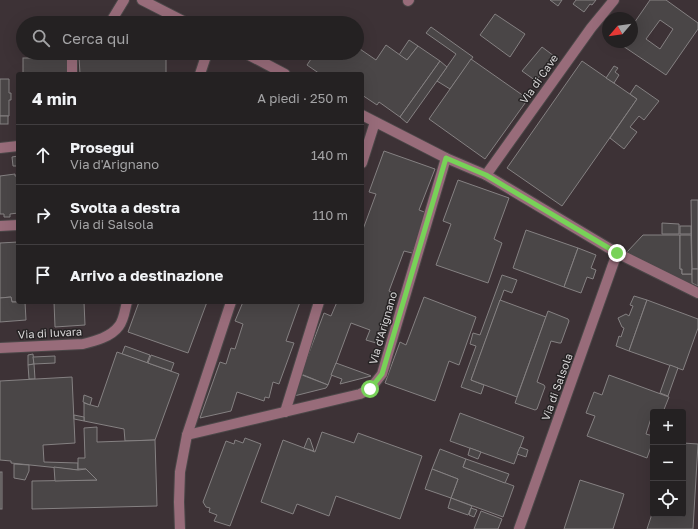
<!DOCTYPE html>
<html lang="it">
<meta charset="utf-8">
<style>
body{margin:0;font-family:"Golos Text",sans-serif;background:#2c292a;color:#f1f3f6}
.controls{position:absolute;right:12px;bottom:12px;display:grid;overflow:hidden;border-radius:4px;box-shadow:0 4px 16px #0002}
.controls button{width:36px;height:36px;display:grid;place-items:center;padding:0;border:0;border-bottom:1px solid #413e40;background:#242122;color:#f1f3f6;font:20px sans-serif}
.compass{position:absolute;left:602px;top:12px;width:36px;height:36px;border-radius:50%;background:#242122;box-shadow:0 4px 16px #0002;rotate:241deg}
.stop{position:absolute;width:12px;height:12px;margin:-9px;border:3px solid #78d258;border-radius:50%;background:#fff}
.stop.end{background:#78d258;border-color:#fff;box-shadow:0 1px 4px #0008}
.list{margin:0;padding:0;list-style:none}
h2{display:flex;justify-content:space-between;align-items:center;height:52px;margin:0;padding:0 16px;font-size:17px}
h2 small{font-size:13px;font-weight:400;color:#a3a3a5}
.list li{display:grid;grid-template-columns:26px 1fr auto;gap:12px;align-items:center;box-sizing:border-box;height:60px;padding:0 16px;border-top:1px solid #413e40}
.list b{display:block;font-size:15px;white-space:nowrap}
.list p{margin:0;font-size:13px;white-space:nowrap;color:#a3a3a5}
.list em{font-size:13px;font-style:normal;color:#a3a3a5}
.icon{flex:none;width:22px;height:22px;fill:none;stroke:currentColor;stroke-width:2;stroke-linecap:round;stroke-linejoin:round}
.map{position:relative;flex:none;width:698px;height:529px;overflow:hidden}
.search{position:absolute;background:#242122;box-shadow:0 4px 16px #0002;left:16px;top:16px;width:348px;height:44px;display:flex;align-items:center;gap:10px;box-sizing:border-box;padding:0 14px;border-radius:22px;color:#a3a3a5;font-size:15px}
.panel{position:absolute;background:#242122;box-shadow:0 4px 16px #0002;left:16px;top:72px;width:348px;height:232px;border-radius:4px}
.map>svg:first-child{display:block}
.built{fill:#3d3236;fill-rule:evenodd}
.building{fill:#4a4647;stroke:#858182;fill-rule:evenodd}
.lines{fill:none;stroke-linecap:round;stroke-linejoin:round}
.minor-casing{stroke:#4b4748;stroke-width:12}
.minor{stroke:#986c7a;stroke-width:10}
.route{stroke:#78d258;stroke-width:5}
.labels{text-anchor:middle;stroke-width:3;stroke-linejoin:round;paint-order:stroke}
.street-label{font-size:11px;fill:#d7d5d6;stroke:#262324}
</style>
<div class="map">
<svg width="698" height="529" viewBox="0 0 698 529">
<rect width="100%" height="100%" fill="#302c2d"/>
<!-- built -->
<path class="built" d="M0,0H698V529H0ZM608,18H632V42H608ZM23,23H357V53H23ZM18,74H362V302H18ZM653,412H683V514H653Z"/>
<!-- building -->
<g class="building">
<path d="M550,0H562L558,6Z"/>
<path d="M576,0H596L592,5L590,4L584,12L573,4Z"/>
<path d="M650,0H666L698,23V29L666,75L620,44L621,42H632V26ZM660,20L673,29L660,49L646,39Z"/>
<path d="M495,14L525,34L510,57L480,35Z"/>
<path d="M431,27L473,57L450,89L437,81L456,54L426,33Z"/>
<path d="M409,40L418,46L407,60L399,55Z"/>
<path d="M386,45L407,60L418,46L440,61L400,117L379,102L377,105L362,95V74H320L307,65L315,53H335L344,59L348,53H357V47L376,60Z"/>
<path d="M542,47L554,56L547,65L550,67L545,75L542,73L536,81L522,71Z"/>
<path d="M335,53H348L344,59Z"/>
<path d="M166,56V74H80L79,57Z"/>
<rect x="23" y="58" width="44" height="16"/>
<path d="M471,59L528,99L485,159L429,119Z"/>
<path d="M440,61L447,67L407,123L400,117Z"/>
<path d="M582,61L637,99L562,206L507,168Z"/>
<path d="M614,66L618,68L615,72L619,75L614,83L606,78Z"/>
<path d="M0,79H9V93H11V100H9V116H0Z"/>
<path d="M636,85L659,101L644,120L639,116L630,127L637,132L624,149L610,138L637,99L630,94Z"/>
<rect x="0" y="116" width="8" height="8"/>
<path d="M384,151L435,169L419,210L427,213L412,253L404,251L389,291L397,295L382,335L380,334L376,343L366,340L370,330L351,323L328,385L301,374L324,313L331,316L337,302H362V232L376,194L369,192Z"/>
<path d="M18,156V166H13L12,157Z"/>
<path d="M15,174V176H17L18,213L10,214V217H4V214H0V176Z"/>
<path d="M458,180L509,198L494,239L502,243L488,283L436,265L451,224L443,221Z"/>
<path d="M691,200H698V269H692Z"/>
<path d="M662,223L679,224V234H662Z"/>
<rect x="680" y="226" width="11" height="8"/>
<path d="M526,230L578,248L564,287L513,268Z"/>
<path d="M643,235H680V269H682V274H692L693,288L627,252Z"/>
<path d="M680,235H691L692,274H682V269H680Z"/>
<path d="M18,242V302H12L11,297L0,298V243Z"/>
<path d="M578,248L596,255L591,268L596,270L593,279L587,277L581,293L564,287Z"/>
<path d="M692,269H698V286L692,283Z"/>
<path d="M502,275L517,280L512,293L504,290L471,380L484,385L481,394L461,387L476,346L470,344L473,333L480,335Z"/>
<path d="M634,296L647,300L629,351L616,346L619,336L621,337L624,328L622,327L618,318L626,314L629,316L633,306L630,305Z"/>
<path d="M11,297L12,302H25L26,320L0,322V298Z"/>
<path d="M424,297L476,317L459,365L449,361L435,401L385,383L400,342L406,345Z"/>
<path d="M500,300L546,317L517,397L471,380Z"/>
<path d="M647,300L698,319V328L683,370L629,351Z"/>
<path d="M54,302H84L85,325L55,327Z"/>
<path d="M139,302H207L188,353L128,332Z"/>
<path d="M243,302H300L286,341L294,343L279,384L273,382L269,398L265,397L264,401L237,392L231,411L200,418L220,362L226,364L231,348L235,349L243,324L235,321Z"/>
<path d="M548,311L568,319L569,321L561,343H559L551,341L537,382L544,385L545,387L537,409L535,410L515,403Z"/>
<path d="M125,346L150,355L147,363L122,354Z"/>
<path d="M117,352L179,374L155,440L125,441L124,429L84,421V403L98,407Z"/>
<path d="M33,354L34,364L28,365V355Z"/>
<path d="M151,355L174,363L171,371L148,363Z"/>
<path d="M55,356V363L34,364L33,357Z"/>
<path d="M336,363L369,375L371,376L340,384L342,379L331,375Z"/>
<path d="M34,364L35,379H29L28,365Z"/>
<path d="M670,365L678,368L668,396L660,393Z"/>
<path d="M302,375L328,385L326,388L294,396Z"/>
<path d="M609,375L669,397L663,412H653L646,434L653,436V441L647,458L587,436L595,416L586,413L594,392L602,395Z"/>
<path d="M72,377L75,443L43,445L44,462L78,463V470L11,463V461L0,460V381Z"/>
<path d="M84,395L92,398L90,405L83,402Z"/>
<path d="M460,413L524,437L514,464L450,441Z"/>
<path d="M74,415L84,417V421L74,419Z"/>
<path d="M97,427V442L155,440L157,506L32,509V481L97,480L86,469H78V458H85L84,428Z"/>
<path d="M322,432L354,443L358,433L422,456L400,519L336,496L329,516L297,504L293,514L261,502L283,440L315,452Z"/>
<path d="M245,438L261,444L230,526L214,521L217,515L209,512L210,508L206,507L203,502L226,441L234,444L235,440L243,443Z"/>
<path d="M308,438L310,439L314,451L304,448Z"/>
<path d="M683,443L698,444L693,529H647L653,511V514H683Z"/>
<path d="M520,447L528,450L526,457L517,454Z"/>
<path d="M470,448L481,452L478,459L468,455Z"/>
<path d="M440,449L466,459L463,467L514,486L503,517L451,498L458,479L432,469Z"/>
<path d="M466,459L509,474L505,483L463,467Z"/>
<path d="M14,464L29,465V471L25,480L14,478Z"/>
<path d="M54,467L78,470L86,469L97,480L55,481Z"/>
<path d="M432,469L458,479L451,498L425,489Z"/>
<rect x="0" y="472" width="2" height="37"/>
<path d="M580,480L624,494L613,529H564Z"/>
<path d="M451,498L472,506L468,515L448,508Z"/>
<path d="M471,508L477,510L474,517L469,515Z"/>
<path d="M481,511L502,519L498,529H474Z"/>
</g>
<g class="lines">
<defs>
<g id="minor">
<path d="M142,0L187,23"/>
<path d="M408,1L409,0"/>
<path d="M110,23L124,0"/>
<path d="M245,53L285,74"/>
<path d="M72,74V56L77,53"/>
<path d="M200,74L207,53"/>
<path d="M362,115L446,158L486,175L617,253L698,293"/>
<path d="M0,148L18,146"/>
<path d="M362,163L375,122"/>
<path d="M486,175L591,28L614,0"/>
<path d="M0,226L18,225"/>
<path d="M0,348L83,344C95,341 111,337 119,326C124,320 125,309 127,302"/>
<path d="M285,412L319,302"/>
<path d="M187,435L360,394L370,389L382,374L446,158"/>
<path d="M180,529L179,502L180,472L187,435L231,302"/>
<path d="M519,529L617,253"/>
</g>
</defs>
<!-- minor casing -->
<use href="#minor" class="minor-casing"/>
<!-- minor -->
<use href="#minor" class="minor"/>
</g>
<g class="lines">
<!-- route -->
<path class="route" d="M370,389L382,374L446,158L486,175L617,253"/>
</g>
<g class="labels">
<!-- street labels -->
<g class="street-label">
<text transform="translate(539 79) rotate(-55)" y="4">Via di Cave</text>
<text transform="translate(383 328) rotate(-74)" y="4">Via d'Arignano</text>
<text transform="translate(50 333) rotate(-3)" y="4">Via di Iuvara</text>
<text transform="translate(557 387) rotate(-70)" y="4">Via di Salsola</text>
</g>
</g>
</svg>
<div class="controls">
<button>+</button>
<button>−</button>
<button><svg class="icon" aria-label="locate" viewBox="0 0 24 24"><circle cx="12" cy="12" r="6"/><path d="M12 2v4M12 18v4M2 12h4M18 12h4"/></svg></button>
</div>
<svg class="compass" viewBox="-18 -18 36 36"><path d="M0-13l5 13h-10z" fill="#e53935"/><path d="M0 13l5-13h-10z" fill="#a3a3a5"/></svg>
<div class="stop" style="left:370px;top:389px"></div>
<div class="stop end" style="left:617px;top:253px"></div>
<div class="search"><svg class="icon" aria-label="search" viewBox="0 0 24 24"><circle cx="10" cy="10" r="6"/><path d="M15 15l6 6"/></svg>Cerca qui</div>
<section class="panel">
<h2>4 min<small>A piedi · 250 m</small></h2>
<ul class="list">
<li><svg class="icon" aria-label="ahead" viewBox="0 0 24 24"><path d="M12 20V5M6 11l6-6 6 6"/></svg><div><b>Prosegui</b><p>Via d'Arignano</p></div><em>140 m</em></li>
<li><svg class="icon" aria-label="right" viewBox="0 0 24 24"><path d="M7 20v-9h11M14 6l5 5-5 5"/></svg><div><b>Svolta a destra</b><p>Via di Salsola</p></div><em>110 m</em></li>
<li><svg class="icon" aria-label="arrive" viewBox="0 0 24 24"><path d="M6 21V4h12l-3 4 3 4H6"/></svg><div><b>Arrivo a destinazione</b></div></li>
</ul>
</section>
</div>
